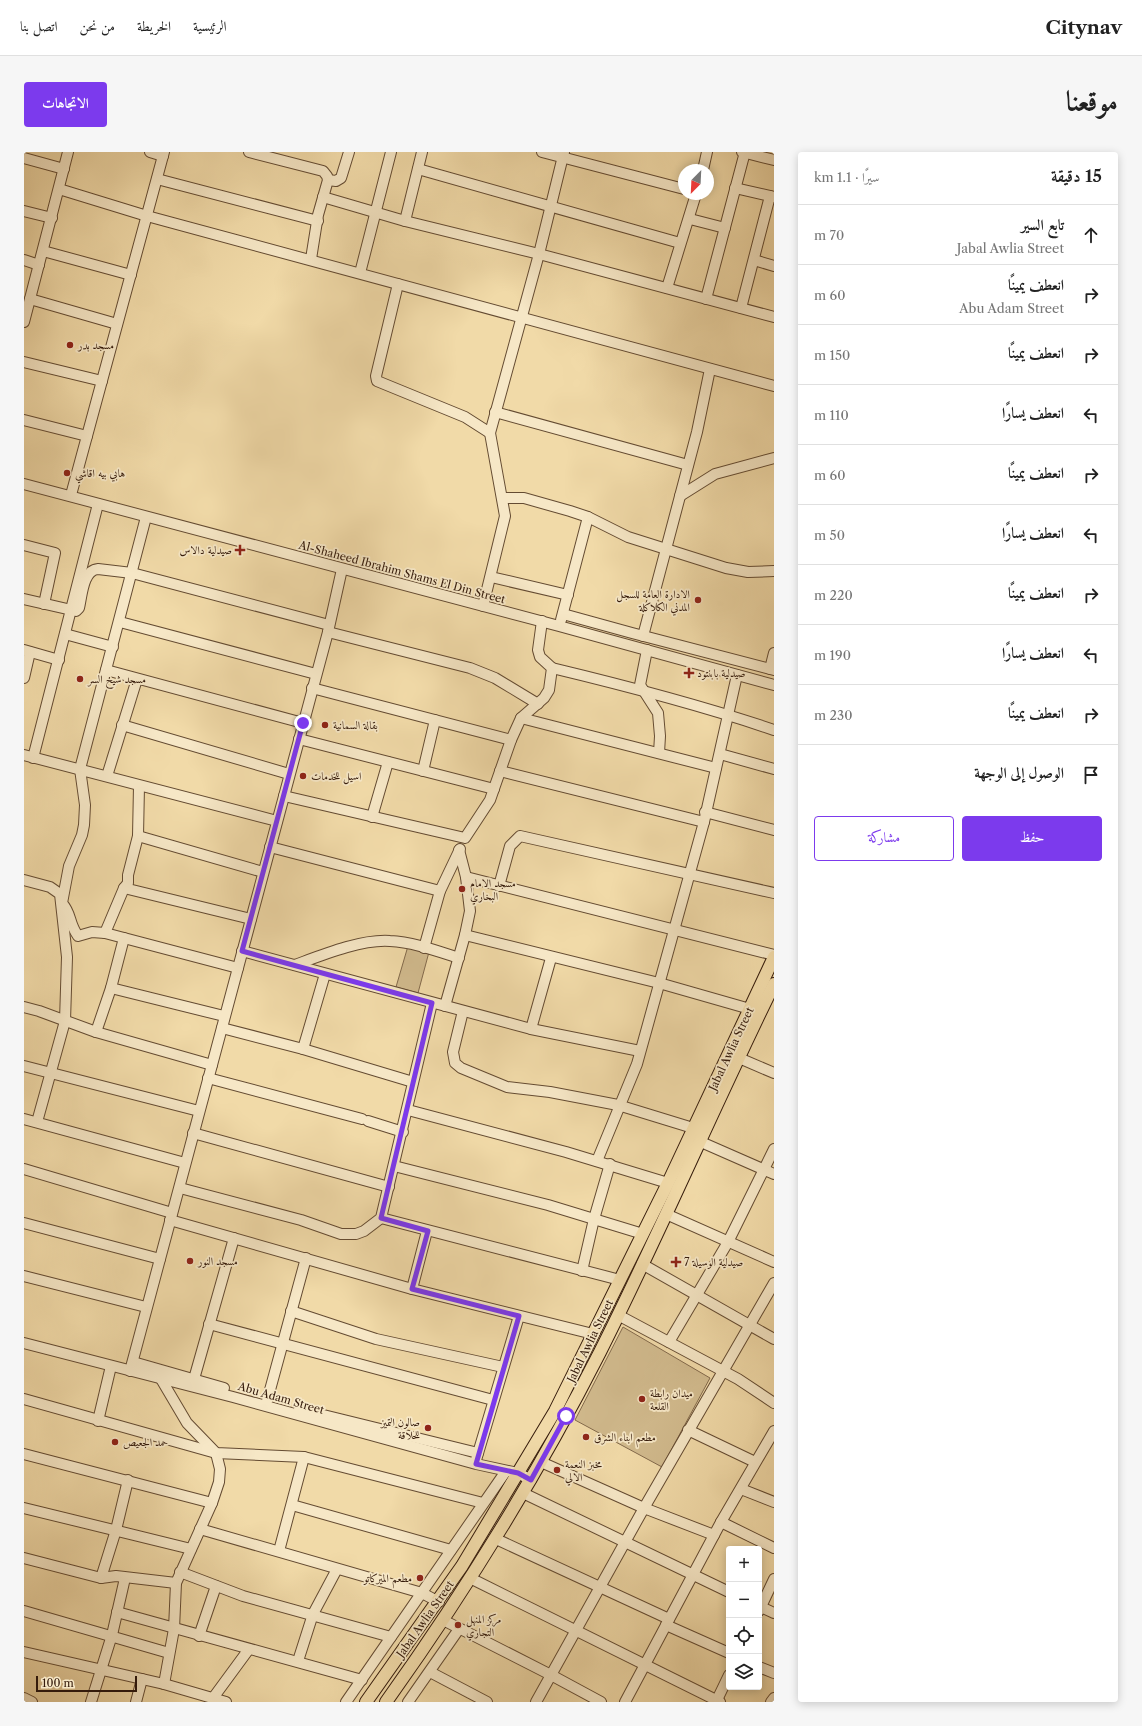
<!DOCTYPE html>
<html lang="ar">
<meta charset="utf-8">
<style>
body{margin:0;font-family:"Libre Caslon Text",Amiri,serif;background:#f6f6f6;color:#222;direction:rtl}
.controls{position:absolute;right:12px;bottom:12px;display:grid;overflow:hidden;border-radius:4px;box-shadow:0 2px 10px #0003}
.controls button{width:36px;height:36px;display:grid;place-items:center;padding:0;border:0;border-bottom:1px solid #e0e0e0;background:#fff;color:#222;font:20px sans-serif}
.compass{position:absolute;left:654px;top:12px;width:36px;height:36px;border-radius:50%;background:#fff;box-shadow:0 2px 10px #0003;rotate:204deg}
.scale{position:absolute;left:12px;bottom:10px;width:101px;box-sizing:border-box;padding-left:4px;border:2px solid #351b0b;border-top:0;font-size:11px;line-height:14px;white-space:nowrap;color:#351b0b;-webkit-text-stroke:3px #f6e7c6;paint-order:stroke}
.stop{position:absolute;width:12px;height:12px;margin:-9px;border:3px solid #7c3aed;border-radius:50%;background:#fff}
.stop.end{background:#7c3aed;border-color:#fff;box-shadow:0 1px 4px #0008}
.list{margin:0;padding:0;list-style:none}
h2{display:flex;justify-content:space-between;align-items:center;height:52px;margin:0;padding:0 16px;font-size:17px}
h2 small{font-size:13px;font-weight:400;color:#767676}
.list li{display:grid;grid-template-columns:26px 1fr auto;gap:12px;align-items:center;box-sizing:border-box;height:60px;padding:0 16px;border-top:1px solid #e0e0e0}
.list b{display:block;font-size:15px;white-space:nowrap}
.list p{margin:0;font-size:13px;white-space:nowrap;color:#767676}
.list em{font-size:13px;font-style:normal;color:#767676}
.actions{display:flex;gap:8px;padding:12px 16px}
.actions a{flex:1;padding:9px 0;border:1px solid #7c3aed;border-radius:4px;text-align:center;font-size:14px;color:#7c3aed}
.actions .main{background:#7c3aed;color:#fff}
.icon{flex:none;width:22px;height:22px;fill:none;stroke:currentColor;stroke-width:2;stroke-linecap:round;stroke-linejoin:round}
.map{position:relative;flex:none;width:750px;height:1550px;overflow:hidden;direction:ltr;border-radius:4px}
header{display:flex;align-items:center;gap:24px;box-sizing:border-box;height:56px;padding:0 20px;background:#fff;border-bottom:1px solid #e0e0e0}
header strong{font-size:19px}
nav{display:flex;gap:22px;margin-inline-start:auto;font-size:14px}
.intro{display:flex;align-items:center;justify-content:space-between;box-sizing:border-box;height:96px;padding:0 24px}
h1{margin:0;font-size:28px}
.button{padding:10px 18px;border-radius:4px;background:#7c3aed;color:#fff;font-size:14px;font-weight:700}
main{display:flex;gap:24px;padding:0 24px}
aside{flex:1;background:#fff;border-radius:4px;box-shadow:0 2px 10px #0003}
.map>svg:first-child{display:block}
.green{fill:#d1ba8d;stroke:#836a4c}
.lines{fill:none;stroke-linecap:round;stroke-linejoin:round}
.minor-casing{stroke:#644b32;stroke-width:12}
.major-casing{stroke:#351b0b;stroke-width:14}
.minor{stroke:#f6e7c6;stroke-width:10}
.major{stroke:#f1daa8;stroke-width:12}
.route{stroke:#7c3aed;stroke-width:5}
.poi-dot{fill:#8f2418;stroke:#f6e7c6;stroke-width:1.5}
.labels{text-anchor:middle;stroke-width:3.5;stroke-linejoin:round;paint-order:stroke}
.poi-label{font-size:11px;fill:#351b0b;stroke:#f6e7c6;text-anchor:start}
.street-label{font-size:11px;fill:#351b0b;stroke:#f6e7c6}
</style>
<header>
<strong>Citynav</strong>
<nav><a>الرئيسية</a><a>الخريطة</a><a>من نحن</a><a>اتصل بنا</a></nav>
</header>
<div class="intro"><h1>موقعنا</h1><a class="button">الاتجاهات</a></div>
<main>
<aside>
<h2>15 دقيقة<small>سيرًا · 1.1 km</small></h2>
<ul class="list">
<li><svg class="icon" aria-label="ahead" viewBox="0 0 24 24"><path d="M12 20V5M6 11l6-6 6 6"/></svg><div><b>تابع السير</b><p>Jabal Awlia Street</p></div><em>70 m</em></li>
<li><svg class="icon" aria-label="right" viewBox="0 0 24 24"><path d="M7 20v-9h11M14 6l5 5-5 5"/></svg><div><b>انعطف يمينًا</b><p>Abu Adam Street</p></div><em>60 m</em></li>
<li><svg class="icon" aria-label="right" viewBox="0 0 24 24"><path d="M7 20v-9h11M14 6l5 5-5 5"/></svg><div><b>انعطف يمينًا</b></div><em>150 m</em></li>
<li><svg class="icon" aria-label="left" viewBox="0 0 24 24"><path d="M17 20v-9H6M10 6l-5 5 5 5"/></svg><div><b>انعطف يسارًا</b></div><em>110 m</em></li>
<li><svg class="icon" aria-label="right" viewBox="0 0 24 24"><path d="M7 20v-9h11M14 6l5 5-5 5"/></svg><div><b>انعطف يمينًا</b></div><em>60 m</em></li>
<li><svg class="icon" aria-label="left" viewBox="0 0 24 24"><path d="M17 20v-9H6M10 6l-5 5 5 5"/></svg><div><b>انعطف يسارًا</b></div><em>50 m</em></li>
<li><svg class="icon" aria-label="right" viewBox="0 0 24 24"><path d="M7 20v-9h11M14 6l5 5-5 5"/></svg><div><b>انعطف يمينًا</b></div><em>220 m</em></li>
<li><svg class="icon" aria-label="left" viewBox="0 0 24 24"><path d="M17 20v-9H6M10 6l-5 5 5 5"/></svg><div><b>انعطف يسارًا</b></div><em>190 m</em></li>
<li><svg class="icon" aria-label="right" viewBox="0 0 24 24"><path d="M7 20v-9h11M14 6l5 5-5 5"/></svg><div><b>انعطف يمينًا</b></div><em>230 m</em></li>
<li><svg class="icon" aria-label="arrive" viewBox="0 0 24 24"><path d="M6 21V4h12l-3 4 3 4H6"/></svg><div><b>الوصول إلى الوجهة</b></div></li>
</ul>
<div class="actions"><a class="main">حفظ</a><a>مشاركة</a></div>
</aside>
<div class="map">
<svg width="750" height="1550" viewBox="0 0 750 1550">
<rect width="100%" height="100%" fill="#f1daa8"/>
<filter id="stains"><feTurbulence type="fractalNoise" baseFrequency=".005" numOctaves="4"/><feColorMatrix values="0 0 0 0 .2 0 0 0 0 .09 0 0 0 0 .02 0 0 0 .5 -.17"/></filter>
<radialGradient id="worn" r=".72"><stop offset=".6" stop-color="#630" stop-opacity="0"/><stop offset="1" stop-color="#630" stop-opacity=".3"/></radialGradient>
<!-- green -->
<g class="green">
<path d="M384,794L405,800L394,841L372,835Z"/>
<path d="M599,1175L686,1226L638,1315L551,1268Z"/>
</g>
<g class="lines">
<defs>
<g id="minor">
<path d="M126,0L139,4"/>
<path d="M225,0L299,19L303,24L304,28L294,63L287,107"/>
<path d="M518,0L660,37"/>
<path d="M718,0L750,8"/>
<path d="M0,6L40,17"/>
<path d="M394,17L656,91"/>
<path d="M679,18L683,0"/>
<path d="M133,27L294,69"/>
<path d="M304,28L312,29L317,26L325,0"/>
<path d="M711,36L750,45"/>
<path d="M35,37L123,64L750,234"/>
<path d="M299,45L381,69L515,102L750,165"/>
<path d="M0,59L28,66"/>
<path d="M666,67L701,76"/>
<path d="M381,69L398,0"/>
<path d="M19,99L107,123"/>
<path d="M0,108L15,113"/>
<path d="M730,108L750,114"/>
<path d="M336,121L367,0"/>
<path d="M374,132L352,224L353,229L441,265L466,281"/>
<path d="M643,136L672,42"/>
<path d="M6,147L93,172"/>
<path d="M682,147L721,0"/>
<path d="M717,156L746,44"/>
<path d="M0,170L44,0"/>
<path d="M0,210L78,229"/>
<path d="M471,260L664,313"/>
<path d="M0,268L63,284"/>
<path d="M0,332L535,474L750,533"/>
<path d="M47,343L140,0"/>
<path d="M656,344L691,322L750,306"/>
<path d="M479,346H500L546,359L564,365L604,385L702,416L724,420L750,419"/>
<path d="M122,365L56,617L61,653L60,673L58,683L45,714L38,751C48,762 44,770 54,784L68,780L81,781L214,816"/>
<path d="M0,393L31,401L20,452"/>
<path d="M467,425L544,443"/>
<path d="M0,447L52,459L55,456C58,443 59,418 74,417L108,421L305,473"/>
<path d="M459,454L481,364L466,281L515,102L540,0"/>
<path d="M539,462L608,481L750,518"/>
<path d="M537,468L564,365"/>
<path d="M96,470L292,522"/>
<path d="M304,480L446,516L471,526L514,552"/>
<path d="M41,482L89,495"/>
<path d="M619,484L673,280L686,217"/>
<path d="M0,498L35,508"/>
<path d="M623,498L616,533L634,561L636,584L635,601"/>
<path d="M528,516C603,534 677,553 750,578"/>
<path d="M746,517L750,501"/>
<path d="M82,518L279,571"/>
<path d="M0,526L6,500"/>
<path d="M288,536L487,588"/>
<path d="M497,566L692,616"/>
<path d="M98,573L265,622"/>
<path d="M275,587L470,637"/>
<path d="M696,602L750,617"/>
<path d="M0,603L253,669"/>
<path d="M9,606L74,352"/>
<path d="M399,619L411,568"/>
<path d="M476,619L680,670"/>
<path d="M83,624L113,527"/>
<path d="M260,644L441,686L466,648L487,588L497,566L520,546L525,538L528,516L516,505L514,498L518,469"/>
<path d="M681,660L750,678"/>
<path d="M348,665L364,610"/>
<path d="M114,684L239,720"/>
<path d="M246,695L416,739"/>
<path d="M442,725L750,803"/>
<path d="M0,728L26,735L36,742L43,805L41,869L13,970"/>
<path d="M475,734L486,694L496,684L750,741"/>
<path d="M100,736L227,767"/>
<path d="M81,781L100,736L104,731V723L114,684L115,634"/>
<path d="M441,783L635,831L726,857"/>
<path d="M400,796L416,739L436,697"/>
<path d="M218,799L507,877L616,899"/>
<path d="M271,813C298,803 337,787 366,789C389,790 413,799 435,806"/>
<path d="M87,836L200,864"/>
<path d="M421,854L441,783L446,759L442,725L435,698"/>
<path d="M0,855L15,859L72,880L188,913"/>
<path d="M439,859L429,900L431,911L437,916L483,935L526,940L594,953L669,976"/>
<path d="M198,876L279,897L389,930"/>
<path d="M507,877L527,806"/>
<path d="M72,880L87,836L100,786"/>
<path d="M279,897L301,822"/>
<path d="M715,906L750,921"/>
<path d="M0,914L175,959"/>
<path d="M184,926L338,967"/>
<path d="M384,958L542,1000L644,1031"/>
<path d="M0,967L161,1011"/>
<path d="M344,969L379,980"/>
<path d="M169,981L365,1035"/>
<path d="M677,990L750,1022"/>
<path d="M573,1009L613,912L680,670L713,523"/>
<path d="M370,1014L524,1053L619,1082"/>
<path d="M0,1017L148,1061"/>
<path d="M156,1036L277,1068L317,1082H332L340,1079L357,1066L408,851"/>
<path d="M642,1062L750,1110"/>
<path d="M357,1066L596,1128"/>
<path d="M146,1068L388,1137L569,1182"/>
<path d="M0,1071L136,1107"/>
<path d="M618,1112L750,1187"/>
<path d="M558,1119L570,1067L586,1012"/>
<path d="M0,1124L122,1155"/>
<path d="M388,1137L403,1079"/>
<path d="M267,1159L352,1187L479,1215"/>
<path d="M594,1163L714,1227L750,1251"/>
<path d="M185,1172L469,1248"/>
<path d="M645,1190L704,1090L750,997"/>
<path d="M0,1191L209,1245L452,1312L494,1321L507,1328"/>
<path d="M109,1210L200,1236"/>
<path d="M106,1219L304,480L318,417"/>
<path d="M137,1227L163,1271L192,1301L196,1317L195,1330L188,1351L152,1431L150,1477L140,1532"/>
<path d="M170,1227L210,1086"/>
<path d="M0,1247L192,1301L280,1305L459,1351"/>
<path d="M243,1249L282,1106"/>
<path d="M275,1257L454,1301"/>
<path d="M74,1269L87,1214"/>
<path d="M664,1278L731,1310"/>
<path d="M0,1302L188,1351"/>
<path d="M452,1308L495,1164"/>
<path d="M517,1310L620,1356L690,1383"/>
<path d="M717,1337L750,1350"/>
<path d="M499,1341L705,1440"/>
<path d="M268,1353L427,1398"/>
<path d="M0,1356L167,1397"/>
<path d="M697,1370L750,1396"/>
<path d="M176,1377L398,1441L415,1450"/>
<path d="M472,1387L645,1467"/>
<path d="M255,1399L280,1305"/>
<path d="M0,1406L77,1426L92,1424L152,1431"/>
<path d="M156,1420L219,1444L367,1485"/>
<path d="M77,1426L92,1378L104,1328"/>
<path d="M446,1426L696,1550"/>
<path d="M735,1454L750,1461"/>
<path d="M0,1459L145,1501"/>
<path d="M735,1459L750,1427"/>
<path d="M93,1460L338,1528"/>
<path d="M419,1468L527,1523L577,1550"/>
<path d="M642,1473L705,1501"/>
<path d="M175,1484L192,1434"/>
<path d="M0,1500L140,1532L202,1550"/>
<path d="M274,1509L289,1462L313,1417"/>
<path d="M735,1515L750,1521"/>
<path d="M406,1520L463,1550"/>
<path d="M0,1546L8,1550"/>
<path d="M189,1546L225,1497"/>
<path d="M67,1550L88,1483L101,1426"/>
<path d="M112,1550L118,1527"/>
<path d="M322,1550L482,1319"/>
<path d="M384,1550L435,1477"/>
<path d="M512,1550L620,1356L750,1131"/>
<path d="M601,1550L697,1370L750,1279"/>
<path d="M692,1550L705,1523"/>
<path d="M747,1550L750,1546"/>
</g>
<g id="major">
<path d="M342,1550L438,1414L531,1259L644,1031L750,805"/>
<path d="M362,1550C442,1438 514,1322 576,1200C637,1079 690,954 750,832"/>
</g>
</defs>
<!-- minor casing -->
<use href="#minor" class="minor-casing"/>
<!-- major casing -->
<use href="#major" class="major-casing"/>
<!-- minor -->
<use href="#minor" class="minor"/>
<!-- major -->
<use href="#major" class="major"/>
</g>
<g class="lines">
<!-- route -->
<path class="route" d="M279,571L218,799L408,851L357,1066L404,1079L388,1137L495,1164L452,1312L494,1321L507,1328L542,1264"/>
</g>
<!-- markers -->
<g class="poi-dot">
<circle cx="46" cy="193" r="4"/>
<circle cx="43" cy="321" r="4"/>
<path d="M214 392h4v4h4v4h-4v4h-4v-4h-4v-4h4z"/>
<circle cx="674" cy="448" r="4"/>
<path d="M663 515h4v4h4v4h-4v4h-4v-4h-4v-4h4z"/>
<circle cx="56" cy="527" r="4"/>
<circle cx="301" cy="573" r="4"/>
<circle cx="279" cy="624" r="4"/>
<circle cx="438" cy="737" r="4"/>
<circle cx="166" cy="1109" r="4"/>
<path d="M650 1104h4v4h4v4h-4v4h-4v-4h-4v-4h4z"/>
<circle cx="618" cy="1247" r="4"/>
<circle cx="404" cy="1276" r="4"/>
<circle cx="562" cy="1285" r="4"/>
<circle cx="91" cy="1290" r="4"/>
<circle cx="533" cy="1318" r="4"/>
<circle cx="396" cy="1426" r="4"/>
<circle cx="434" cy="1473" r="4"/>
</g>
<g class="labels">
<!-- poi labels -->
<g class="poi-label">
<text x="54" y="197">مسجد بدر</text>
<text x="51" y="325">هابي بيه اقاشي</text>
<text x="208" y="402" text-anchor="end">صيدلية دالاس</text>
<text x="666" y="446" text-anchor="end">الادارة العامة للسجل<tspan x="666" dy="13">المدني الكلاكلة</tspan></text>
<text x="673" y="525">صيدلية بابنتود</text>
<text x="64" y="531">مسجد شيخ السر</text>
<text x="309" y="577">بقالة السمانية</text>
<text x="287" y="628">اسيل للخدمات</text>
<text x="446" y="735">مسجد الامام<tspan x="446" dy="13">البخاري</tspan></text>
<text x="174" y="1113">مسجد النور</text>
<text x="660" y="1114">صيدلية الوسيلة 7</text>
<text x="626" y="1245">ميدان رابطة<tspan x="626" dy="13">القلعة</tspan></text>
<text x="396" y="1274" text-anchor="end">صالون التميز<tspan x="396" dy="13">للحلاقة</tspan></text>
<text x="570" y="1289">مطعم ابناء الشرق</text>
<text x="99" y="1294">حمد الجعيص</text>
<text x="541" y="1316">مخبز النعمة<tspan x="541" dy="13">الالي</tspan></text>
<text x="388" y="1430" text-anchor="end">مطعم الميركاتو</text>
<text x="442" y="1471">مركز المنهل<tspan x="442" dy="13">التجاري</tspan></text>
</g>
<!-- street labels -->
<g class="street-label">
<text transform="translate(378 420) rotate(15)" y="4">Al-Shaheed Ibrahim Shams El Din Street</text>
<text transform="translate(707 897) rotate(-65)" y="4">Jabal Awlia Street</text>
<text transform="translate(566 1189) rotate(-64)" y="4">Jabal Awlia Street</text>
<text transform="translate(257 1246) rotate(16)" y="4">Abu Adam Street</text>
<text transform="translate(401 1467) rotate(-55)" y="4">Jabal Awlia Street</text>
</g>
</g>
<rect width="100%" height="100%" filter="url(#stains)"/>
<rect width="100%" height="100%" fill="url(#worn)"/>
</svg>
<div class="controls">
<button>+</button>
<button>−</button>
<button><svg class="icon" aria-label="locate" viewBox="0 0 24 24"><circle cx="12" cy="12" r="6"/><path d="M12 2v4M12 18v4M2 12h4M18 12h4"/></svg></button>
<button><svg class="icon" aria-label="layers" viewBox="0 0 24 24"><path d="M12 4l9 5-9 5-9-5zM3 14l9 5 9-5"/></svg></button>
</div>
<svg class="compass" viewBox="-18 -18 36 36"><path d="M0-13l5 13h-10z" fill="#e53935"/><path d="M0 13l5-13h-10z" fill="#767676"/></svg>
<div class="scale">100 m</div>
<div class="stop" style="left:542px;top:1264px"></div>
<div class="stop end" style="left:279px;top:571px"></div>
</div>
</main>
